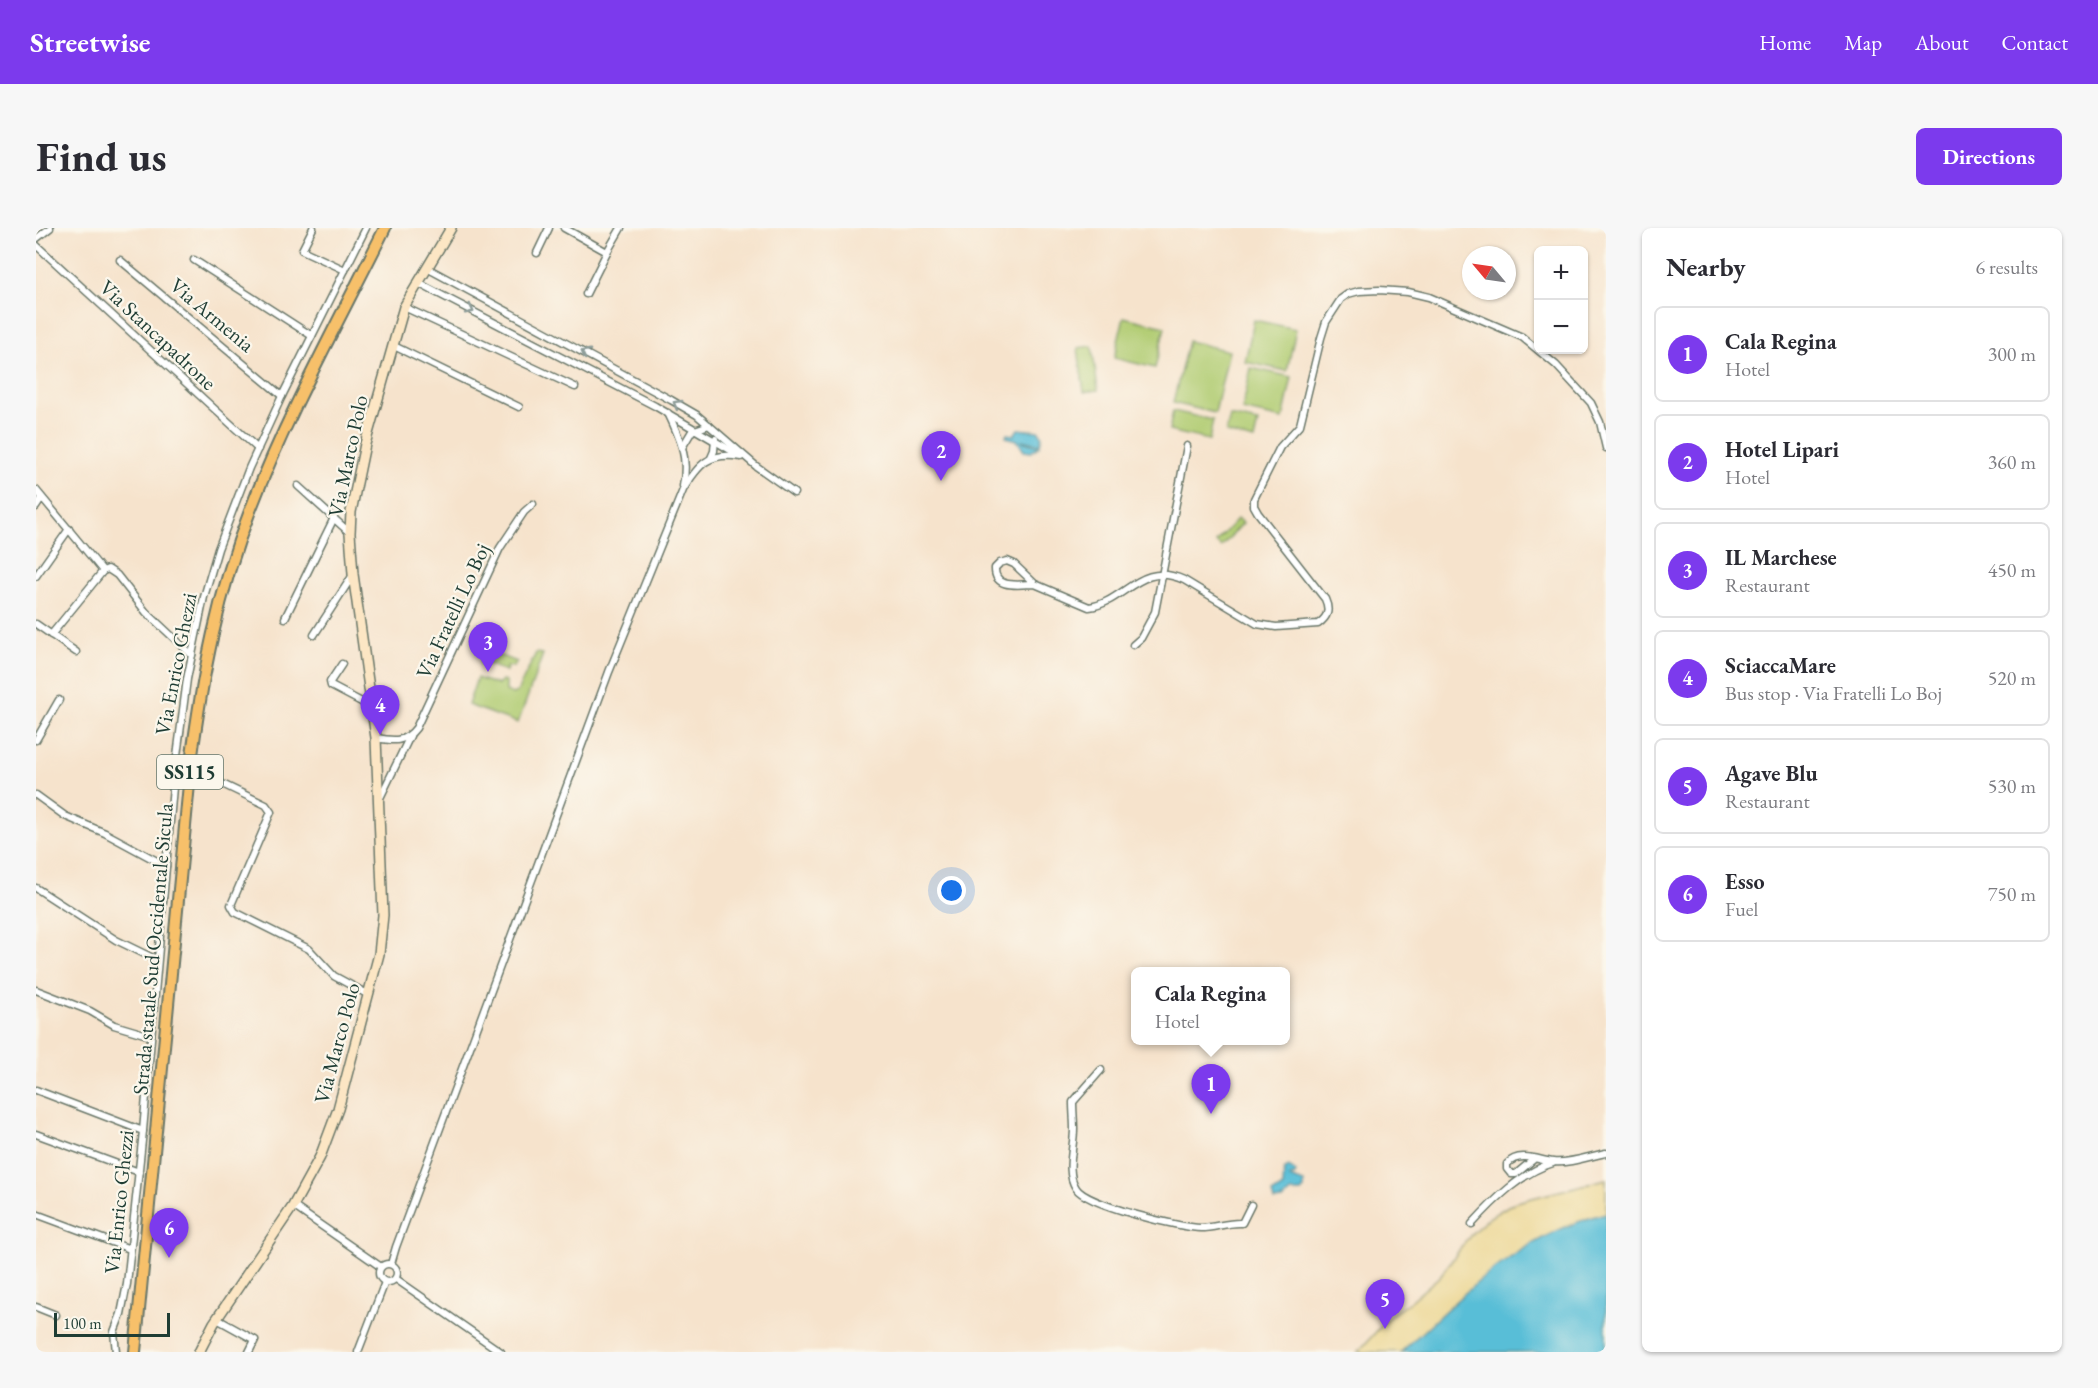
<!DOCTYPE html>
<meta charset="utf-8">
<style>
body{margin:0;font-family:"EB Garamond",serif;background:#f7f7f7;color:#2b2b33}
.controls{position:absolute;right:18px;top:18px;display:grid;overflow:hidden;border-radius:9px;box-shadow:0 2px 4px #0004}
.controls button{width:54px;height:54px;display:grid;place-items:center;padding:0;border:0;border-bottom:2px solid #e1e1e2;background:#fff;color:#2b2b33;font:30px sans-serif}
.compass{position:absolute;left:1426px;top:18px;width:54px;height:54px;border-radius:50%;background:#fff;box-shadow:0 2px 4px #0004;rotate:299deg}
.scale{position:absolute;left:18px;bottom:15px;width:116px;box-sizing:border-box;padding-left:6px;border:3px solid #1f3d34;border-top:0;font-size:16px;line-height:21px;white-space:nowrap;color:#1f3d34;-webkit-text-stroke:4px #fbf7ec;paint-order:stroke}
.you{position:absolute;left:916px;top:663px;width:21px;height:21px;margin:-15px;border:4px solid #fff;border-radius:50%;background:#1a73e8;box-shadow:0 0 0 9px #1a73e833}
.badge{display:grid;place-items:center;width:39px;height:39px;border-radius:50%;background:#7c3aed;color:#fff;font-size:20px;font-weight:700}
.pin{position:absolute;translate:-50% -50px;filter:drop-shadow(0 2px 3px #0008)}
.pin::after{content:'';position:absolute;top:32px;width:21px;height:18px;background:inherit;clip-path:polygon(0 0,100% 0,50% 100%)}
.popup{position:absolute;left:1095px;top:739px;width:159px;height:78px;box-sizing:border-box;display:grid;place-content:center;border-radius:9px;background:#fff;filter:drop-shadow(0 2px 4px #0005);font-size:20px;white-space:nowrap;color:#7c7c81}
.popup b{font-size:22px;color:#2b2b33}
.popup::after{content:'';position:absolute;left:50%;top:100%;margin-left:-12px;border:12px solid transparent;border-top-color:#fff}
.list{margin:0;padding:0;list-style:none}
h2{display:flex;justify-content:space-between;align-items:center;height:78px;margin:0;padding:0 24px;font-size:26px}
h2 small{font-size:20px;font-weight:400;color:#7c7c81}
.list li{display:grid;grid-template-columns:39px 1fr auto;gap:18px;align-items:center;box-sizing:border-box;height:96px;margin:0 12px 12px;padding:0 12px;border:2px solid #e1e1e2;border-radius:9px}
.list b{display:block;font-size:22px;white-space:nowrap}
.list p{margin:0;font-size:20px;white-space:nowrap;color:#7c7c81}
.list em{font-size:20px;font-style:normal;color:#7c7c81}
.map{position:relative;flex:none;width:1570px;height:1124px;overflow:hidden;border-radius:9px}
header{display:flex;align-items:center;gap:36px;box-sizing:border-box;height:84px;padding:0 30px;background:#7c3aed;color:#fff}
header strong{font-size:28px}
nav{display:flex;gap:33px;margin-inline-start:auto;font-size:21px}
.intro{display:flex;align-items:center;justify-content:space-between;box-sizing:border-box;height:144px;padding:0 36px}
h1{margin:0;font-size:42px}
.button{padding:15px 27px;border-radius:9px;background:#7c3aed;color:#fff;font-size:21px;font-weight:700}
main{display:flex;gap:36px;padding:0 36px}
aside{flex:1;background:#fff;border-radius:9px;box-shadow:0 2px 4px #0004}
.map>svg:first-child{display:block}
.green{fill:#b1cc72;stroke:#688453;stroke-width:1.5}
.sand{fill:#eeda9e;stroke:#868c69;stroke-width:1.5}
.water{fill:#59bed7;stroke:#3c7e86;stroke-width:1.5}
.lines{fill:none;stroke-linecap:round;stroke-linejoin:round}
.street-casing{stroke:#6a7769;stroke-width:9}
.secondary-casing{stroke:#6a7769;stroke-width:12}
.primary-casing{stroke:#6a7769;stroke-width:14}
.street{stroke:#fff;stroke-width:6}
.secondary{stroke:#fce6c4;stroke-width:9}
.primary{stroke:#f7c06b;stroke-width:10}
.oneway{stroke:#8f9e9a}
.labels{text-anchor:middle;stroke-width:4.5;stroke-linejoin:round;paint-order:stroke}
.shield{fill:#fbf7ec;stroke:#61756b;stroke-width:1.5}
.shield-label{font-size:20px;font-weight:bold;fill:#1f3d34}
.street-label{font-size:21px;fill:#1f3d34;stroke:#fbf7ec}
</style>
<header>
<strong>Streetwise</strong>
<nav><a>Home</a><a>Map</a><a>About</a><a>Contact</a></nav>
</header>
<div class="intro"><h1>Find us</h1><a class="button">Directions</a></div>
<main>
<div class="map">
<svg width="1570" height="1124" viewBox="0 0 1570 1124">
<rect width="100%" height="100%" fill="#fbf7ec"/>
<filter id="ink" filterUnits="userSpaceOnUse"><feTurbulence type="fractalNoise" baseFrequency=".0167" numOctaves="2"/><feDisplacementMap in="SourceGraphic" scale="12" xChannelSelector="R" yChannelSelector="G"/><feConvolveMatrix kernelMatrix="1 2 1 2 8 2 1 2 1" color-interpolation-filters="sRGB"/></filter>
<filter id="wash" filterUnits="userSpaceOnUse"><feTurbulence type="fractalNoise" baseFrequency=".008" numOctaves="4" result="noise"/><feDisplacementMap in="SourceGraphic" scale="24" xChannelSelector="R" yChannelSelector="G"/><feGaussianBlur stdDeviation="1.35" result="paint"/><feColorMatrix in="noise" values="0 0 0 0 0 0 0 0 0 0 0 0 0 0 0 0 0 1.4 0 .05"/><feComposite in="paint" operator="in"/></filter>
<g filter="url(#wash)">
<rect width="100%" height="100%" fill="#f6e3cc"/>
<!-- green -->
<g class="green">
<path d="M1088,89L1129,99L1119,140L1078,130Z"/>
<path d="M1218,92L1260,101L1251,143L1209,134Z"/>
<path d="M1152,113L1193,123L1179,185L1137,175Z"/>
<path d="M1056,118L1062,162L1048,164L1042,120Z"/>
<path d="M1215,140L1256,149L1247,191L1206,182Z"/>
<path d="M1137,183L1177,192L1173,212L1133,203Z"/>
<path d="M1194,188L1222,194L1218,212L1190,205Z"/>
<path d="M1202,290L1207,295L1185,319L1180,314Z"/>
<path d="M500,425L507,426L482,495L432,477L441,450L462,457L466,452L470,453V463L476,466L481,464Z"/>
<path d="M445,427L465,428L481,434L478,439L471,438L470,443L458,439V437L444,436Z"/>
</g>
<!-- sand -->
<path class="sand" d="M1570,951V985C1485,1008 1428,1065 1365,1124H1322L1355,1087L1375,1073L1404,1048L1437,1004L1454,989L1477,975Z"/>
<!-- water -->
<g class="water">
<path d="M982,201L1003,203L1006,208L1004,216L987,212L985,213L1003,218L995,224L988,223L981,212L970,209L971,206L978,207Z"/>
<path d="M1253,939L1260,944L1259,947L1254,948V950L1268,955V961L1265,964H1255L1247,972L1238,973L1236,966L1247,959L1248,942Z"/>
<path d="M1570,985V1124H1365C1428,1065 1483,1008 1570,985Z"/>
</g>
</g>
<g filter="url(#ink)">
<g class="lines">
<defs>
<g id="street">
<path d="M277,0L266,22L309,42"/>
<path d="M528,0L571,24L585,0"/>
<path d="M0,11L14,0"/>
<path d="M0,17L222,221"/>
<path d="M501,25L513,0"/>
<path d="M84,32L246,168"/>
<path d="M158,32L276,108"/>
<path d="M391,40L635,172L661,187L720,238L758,265"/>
<path d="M382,55L619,178L701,226"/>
<path d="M550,66L571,24"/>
<path d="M368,79L539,159"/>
<path d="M358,118L483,179"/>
<path d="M632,185C644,210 653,230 647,258"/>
<path d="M647,218L656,203L673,197"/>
<path d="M675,230L678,223L679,211"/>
<path d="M262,258L314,305"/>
<path d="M0,262L67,343"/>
<path d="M0,279L6,270"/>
<path d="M0,348L33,301"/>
<path d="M999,356C984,356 958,362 959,340L964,335L971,333L978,336L999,356L1053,379C1088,375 1104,332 1148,352L1221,396L1240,399L1282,396C1292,389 1294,382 1289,371L1222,285L1218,278V271L1244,219L1264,197L1285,110L1290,94L1305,71L1312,66L1323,63L1343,62L1372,64L1393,69L1486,109L1520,137L1555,175L1564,194L1570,220"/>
<path d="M249,390L298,290"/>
<path d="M0,396L40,424"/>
<path d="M15,407L67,343L72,341L81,347L110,384L156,427"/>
<path d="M278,407L317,347"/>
<path d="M1097,417L1105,410L1119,384L1151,218"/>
<path d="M306,436L294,454L295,458L335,479"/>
<path d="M340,510C357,513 369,515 380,500L464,320L488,284L497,276"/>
<path d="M0,512L23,472"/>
<path d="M176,551L230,577L235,584L195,677L199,684L273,721L298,748L333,767"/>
<path d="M0,567L29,588L69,605L130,638"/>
<path d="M344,570L374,508"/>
<path d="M0,660L80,712L121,732"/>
<path d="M0,762L54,783L78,797L115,808"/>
<path d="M1065,842L1037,874C1037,883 1038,892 1038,901C1038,920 1029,943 1040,960C1050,977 1145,1000 1165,1000C1179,1000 1191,994 1206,995L1215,977"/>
<path d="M0,862L107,903"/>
<path d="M0,906L103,944"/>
<path d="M1498,931L1480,946H1475L1471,941V936C1483,923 1502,932 1517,934C1533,936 1554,928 1570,925"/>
<path d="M257,978L345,1039"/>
<path d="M0,986L94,1021"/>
<path d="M1436,996C1458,972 1486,944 1517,935"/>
<circle cx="352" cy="1045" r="9"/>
<path d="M355,1036L360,1019L573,444L647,262C662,237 673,223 705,229"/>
<path d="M360,1051L465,1124"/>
<path d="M0,1079L20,1087"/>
<path d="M181,1091L219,1112L213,1124"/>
<path d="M80,1124L78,1104L85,1086L91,1056L107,903L137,559L151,451L168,369L182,321L213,240L246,168L330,0"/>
<path d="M322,1124L349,1054"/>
</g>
<path id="secondary" d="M163,1124L178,1095L257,978L284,929L302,881L343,726L347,687L340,510L317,346L314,305L315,284L329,216L368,79L415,0"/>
<path id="primary" d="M99,1124L155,535C166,449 182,364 214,283C251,186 303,93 349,0"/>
</defs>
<!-- street casing -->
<use href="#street" class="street-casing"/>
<!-- secondary casing -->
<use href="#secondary" class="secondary-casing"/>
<!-- primary casing -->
<use href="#primary" class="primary-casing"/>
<!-- street -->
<use href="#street" class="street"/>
<!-- secondary -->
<use href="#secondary" class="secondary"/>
<!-- primary -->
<use href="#primary" class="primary"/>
</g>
<!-- one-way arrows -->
<defs><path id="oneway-chevron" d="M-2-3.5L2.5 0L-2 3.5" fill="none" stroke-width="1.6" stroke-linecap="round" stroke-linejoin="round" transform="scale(1.5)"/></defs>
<g class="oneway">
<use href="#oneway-chevron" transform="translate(434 82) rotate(27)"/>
<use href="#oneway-chevron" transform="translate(549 125) rotate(-152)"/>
<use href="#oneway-chevron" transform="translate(641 176) rotate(-149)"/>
</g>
</g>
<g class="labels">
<!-- shield labels -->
<rect class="shield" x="121" y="527" width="66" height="34" rx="4.5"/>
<g class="shield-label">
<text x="154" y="551">SS115</text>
</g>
<!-- street labels -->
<g class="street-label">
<text transform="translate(176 87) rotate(40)" y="7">Via Armenia</text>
<text transform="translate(122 107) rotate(43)" y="7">Via Stancapadrone</text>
<text transform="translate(312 228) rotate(-78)" y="7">Via Marco Polo</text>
<text transform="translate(417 383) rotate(-65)" y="7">Via Fratelli Lo Boj</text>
<text transform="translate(140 436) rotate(-79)" y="7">Via Enrico Ghezzi</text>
<text transform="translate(117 721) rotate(-85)" y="7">Strada statale Sud Occidentale Sicula</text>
<text transform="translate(301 815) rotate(-75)" y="7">Via Marco Polo</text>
<text transform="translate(83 974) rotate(-84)" y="7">Via Enrico Ghezzi</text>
</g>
</g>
</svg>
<div class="controls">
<button>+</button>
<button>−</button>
</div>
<svg class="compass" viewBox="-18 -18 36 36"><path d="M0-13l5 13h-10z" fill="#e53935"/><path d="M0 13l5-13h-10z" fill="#7c7c81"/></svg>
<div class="scale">100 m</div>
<div class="you"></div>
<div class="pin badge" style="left:1175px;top:886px">1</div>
<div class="popup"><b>Cala Regina</b>Hotel</div>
<div class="pin badge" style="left:905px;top:253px">2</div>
<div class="pin badge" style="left:452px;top:444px">3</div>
<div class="pin badge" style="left:344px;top:507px">4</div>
<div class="pin badge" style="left:1349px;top:1101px">5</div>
<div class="pin badge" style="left:133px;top:1030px">6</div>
</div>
<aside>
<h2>Nearby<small>6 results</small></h2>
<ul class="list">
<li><span class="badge">1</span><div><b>Cala Regina</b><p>Hotel</p></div><em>300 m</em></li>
<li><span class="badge">2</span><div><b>Hotel Lipari</b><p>Hotel</p></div><em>360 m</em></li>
<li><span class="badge">3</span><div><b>IL Marchese</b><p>Restaurant</p></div><em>450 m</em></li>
<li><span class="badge">4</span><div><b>SciaccaMare</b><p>Bus stop · Via Fratelli Lo Boj</p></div><em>520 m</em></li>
<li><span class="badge">5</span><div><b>Agave Blu</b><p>Restaurant</p></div><em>530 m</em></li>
<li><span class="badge">6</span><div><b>Esso</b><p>Fuel</p></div><em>750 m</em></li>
</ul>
</aside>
</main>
